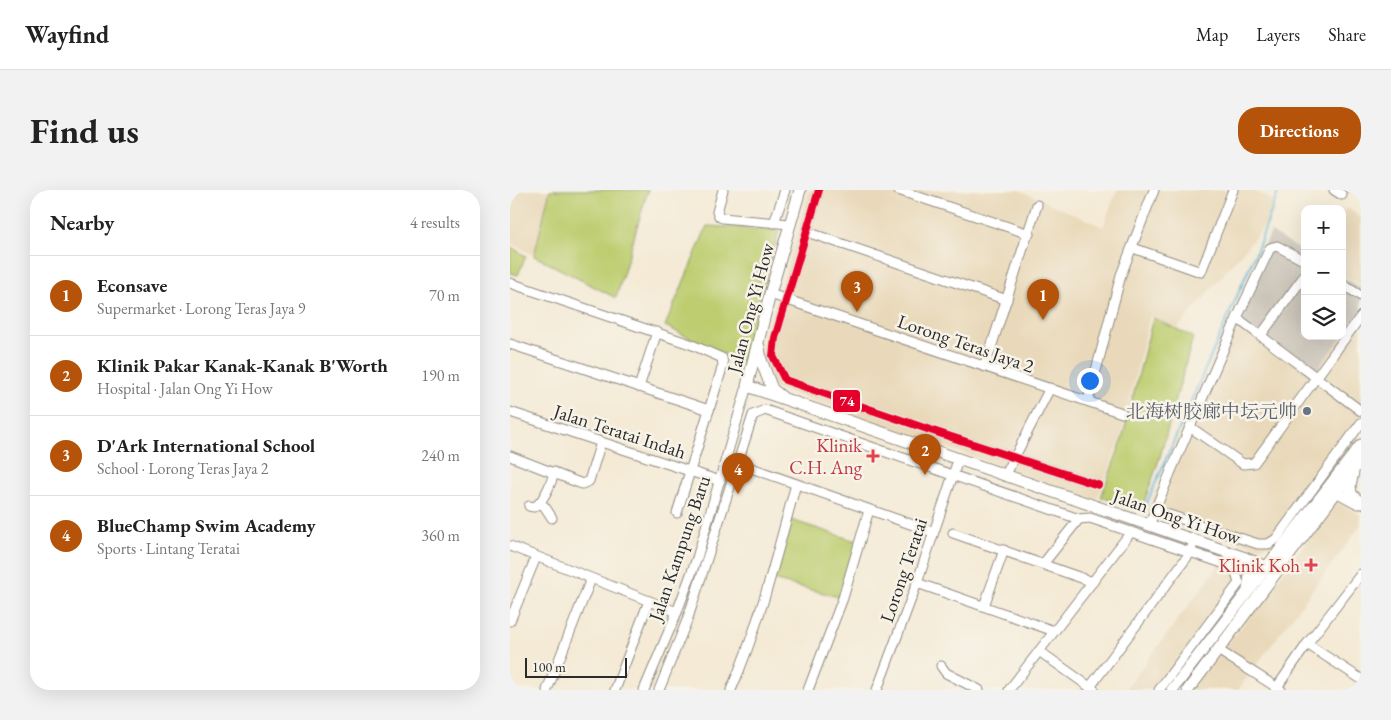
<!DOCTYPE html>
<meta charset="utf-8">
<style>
body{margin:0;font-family:"EB Garamond","Noto Serif SC",serif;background:#f2f2f2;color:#222}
.controls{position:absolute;right:15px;top:15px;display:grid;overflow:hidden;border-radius:10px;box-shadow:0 5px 20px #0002}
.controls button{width:45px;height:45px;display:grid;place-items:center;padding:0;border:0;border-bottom:1px solid #e0e0e0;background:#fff;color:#222;font:25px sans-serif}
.scale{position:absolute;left:15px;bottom:12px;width:102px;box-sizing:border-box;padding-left:5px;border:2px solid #2b2b2b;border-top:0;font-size:14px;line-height:18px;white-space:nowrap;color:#2b2b2b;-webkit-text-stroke:4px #f7f3e8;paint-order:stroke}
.you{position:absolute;left:579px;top:190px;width:18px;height:18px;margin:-12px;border:4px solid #fff;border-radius:50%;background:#1a73e8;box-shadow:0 0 0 8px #1a73e833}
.badge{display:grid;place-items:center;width:32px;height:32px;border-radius:50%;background:#b45309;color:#fff;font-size:16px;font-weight:700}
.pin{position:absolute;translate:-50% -41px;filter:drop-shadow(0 1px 2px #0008)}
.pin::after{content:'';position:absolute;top:26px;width:18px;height:15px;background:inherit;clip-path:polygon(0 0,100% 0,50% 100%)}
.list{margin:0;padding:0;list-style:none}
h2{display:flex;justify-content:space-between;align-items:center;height:65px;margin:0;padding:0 20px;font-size:21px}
h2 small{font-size:16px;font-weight:400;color:#767676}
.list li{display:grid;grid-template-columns:32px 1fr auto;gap:15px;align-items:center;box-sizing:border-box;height:80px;padding:0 20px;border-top:1px solid #e0e0e0}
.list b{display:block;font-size:19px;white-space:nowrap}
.list p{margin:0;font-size:16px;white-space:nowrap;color:#767676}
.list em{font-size:16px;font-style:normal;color:#767676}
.icon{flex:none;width:28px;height:28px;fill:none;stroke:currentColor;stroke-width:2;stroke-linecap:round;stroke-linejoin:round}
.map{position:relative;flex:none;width:851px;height:500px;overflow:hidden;border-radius:20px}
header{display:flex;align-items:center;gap:30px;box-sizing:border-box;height:70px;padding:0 25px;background:#fff;border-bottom:1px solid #e0e0e0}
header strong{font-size:24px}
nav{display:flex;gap:28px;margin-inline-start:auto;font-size:18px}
.intro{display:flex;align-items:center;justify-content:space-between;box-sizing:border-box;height:120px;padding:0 30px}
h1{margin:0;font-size:35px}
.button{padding:12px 22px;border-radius:20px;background:#b45309;color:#fff;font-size:18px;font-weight:700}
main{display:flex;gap:30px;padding:0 30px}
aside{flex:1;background:#fff;border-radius:20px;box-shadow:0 5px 20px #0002}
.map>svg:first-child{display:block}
.built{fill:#e9d9ba}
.industrial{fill:#c9c3b8}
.green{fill:#bdcd70;stroke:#747c4e}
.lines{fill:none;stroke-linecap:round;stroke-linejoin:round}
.stream{stroke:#61b7de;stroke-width:2}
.minor-casing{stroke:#908a80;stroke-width:11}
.major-casing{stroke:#908a80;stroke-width:13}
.minor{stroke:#fff;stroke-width:9}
.major{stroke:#fff;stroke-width:11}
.bus-1-casing{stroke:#f7f3e8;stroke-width:11}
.bus-1{stroke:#e4002b;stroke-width:8}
.worship-dot{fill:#6b7280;stroke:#f7f3e8;stroke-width:2}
.health-dot{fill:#e0444e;stroke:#f7f3e8;stroke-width:2}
.labels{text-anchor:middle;stroke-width:5;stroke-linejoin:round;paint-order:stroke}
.street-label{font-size:19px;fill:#2b2b2b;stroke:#f7f3e8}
.worship-label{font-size:19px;fill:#5b616d;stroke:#f7f3e8;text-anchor:end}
.health-label{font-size:19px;fill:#be3a42;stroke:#f7f3e8;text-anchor:end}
.line-badge{stroke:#f7f3e8;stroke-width:2}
.badge-label{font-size:14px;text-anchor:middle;font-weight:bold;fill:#fff}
</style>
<header>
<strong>Wayfind</strong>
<nav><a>Map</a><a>Layers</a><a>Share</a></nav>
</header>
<div class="intro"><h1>Find us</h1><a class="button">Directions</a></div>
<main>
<aside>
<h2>Nearby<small>4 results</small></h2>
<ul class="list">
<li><span class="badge">1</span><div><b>Econsave</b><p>Supermarket · Lorong Teras Jaya 9</p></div><em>70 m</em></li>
<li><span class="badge">2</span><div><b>Klinik Pakar Kanak-Kanak B'Worth</b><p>Hospital · Jalan Ong Yi How</p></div><em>190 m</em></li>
<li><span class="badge">3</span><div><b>D'Ark International School</b><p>School · Lorong Teras Jaya 2</p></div><em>240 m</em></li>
<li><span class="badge">4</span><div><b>BlueChamp Swim Academy</b><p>Sports · Lintang Teratai</p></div><em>360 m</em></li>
</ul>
</aside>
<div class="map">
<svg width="851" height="500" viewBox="0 0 851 500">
<rect width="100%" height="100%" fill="#f7f3e8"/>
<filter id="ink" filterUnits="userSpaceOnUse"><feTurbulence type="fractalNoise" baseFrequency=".02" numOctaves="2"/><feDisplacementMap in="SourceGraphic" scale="10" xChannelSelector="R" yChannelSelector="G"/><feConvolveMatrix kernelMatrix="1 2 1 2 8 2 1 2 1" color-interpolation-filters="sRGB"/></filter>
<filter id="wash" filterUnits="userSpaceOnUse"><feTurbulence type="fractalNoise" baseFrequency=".0096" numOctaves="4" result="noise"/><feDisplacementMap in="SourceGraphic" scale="20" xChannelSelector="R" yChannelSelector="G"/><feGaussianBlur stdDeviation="1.12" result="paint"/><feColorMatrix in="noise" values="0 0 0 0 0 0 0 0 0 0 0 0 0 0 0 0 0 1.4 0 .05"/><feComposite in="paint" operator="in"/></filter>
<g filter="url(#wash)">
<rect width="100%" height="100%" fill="#f4ead5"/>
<!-- built -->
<g class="built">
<path d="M0,0H138L106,108L0,53Z"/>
<path d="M299,0H509L593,37L607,0H742L765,12L754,37L667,139L640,126L610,249L587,310L264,197L252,163Z"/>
<path d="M839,19L851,28V95L832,84V21Z"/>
<path d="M761,42L795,63V146H832V86L851,98V236L765,354L747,357L637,321Z"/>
<path d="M828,311L851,325V335L728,500H680L709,466Z"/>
<path d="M712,371L726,375L734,388L652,500H615Z"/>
</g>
<!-- industrial -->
<g class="industrial">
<path d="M761,42L795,63V146H832L801,188L723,124Z"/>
<path d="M832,86L851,98V121L832,146Z"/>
</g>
<!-- green -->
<g class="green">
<path d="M40,0H138L106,108L24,66Z"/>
<path d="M197,36L269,40L233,173L155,136Z"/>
<path d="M1,57L16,66L8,85L0,83Z"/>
<path d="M643,128L683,147L650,267L631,321L591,307L611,253Z"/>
<path d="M278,329L349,352L333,408L259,389Z"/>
</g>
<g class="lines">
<!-- stream -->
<path class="stream" d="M636,315L748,58L769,0"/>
</g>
</g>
<g filter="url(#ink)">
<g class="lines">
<defs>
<g id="minor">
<path d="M213,0L207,22L209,26L212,28L280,34"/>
<path d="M309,0L265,148L263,166L275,190L426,242L588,295"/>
<path d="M388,0L519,44"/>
<path d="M824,0L832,5"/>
<path d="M264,33L275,0"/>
<path d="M297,42L497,110"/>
<path d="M623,58L691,82L723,0"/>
<path d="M0,93L180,154L212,168L213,175L167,323"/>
<path d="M832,94L851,106"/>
<path d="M260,104L612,223"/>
<path d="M727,128L851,221"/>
<path d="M751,145L795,85"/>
<path d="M0,154L199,220"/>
<path d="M475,176L527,15"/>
<path d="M129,197L147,142"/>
<path d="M578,211L611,85L644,0"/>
<path d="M0,222L210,291"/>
<path d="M680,237L733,274L744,273L851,126"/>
<path d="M0,266L72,294L79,291L91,252"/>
<path d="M227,273L423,342"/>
<path d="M495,286L540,198"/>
<path d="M822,300L848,314"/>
<path d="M30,313L35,317L42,328"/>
<path d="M19,316L24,317C33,313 42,292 44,282"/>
<path d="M644,320L748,354H758L766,349L851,233"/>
<path d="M639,335L661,281L727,128L760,58L767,56L795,71"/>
<path d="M443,343L583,392"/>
<path d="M0,356L167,422"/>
<path d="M533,374L569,329"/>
<path d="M407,393L544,441"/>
<path d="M474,416L494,360"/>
<path d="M0,431L26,367"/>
<path d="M797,454L851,489"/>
<path d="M708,460L771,500"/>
<path d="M529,461L584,500"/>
<path d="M431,476L436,483L469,500"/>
<path d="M580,497L680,363L684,351"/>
<path d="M37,500L81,389"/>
<path d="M105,500L139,411"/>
<path d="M134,500L167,422L187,368L237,196"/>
<path d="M149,500L178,428L243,225L255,220L569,329L580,328L724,377L729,393L649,500"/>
<path d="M221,500C250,434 267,363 286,294"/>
<path d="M298,500L333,408L359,320"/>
<path d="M367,500L407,393L448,270"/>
<path d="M499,500L621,342"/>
<path d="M765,500L797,454L851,384"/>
</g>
<g id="major">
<path d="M290,0L260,104L237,196L735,368L757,377L766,382"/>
<path d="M249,157L251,170L262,199L272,207"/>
<path d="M843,282L840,296L841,304L851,313"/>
<path d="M735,368L740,385L738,400"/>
<path d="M662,500L851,255"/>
<path d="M678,500L851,269"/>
</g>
</defs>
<!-- minor casing -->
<use href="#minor" class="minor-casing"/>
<!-- major casing -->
<use href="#major" class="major-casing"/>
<!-- minor -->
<use href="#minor" class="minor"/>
<!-- major -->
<use href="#major" class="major"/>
<defs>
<path id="bus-1" d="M309,0L265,148L263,166L275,190L426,242L588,295"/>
</defs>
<!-- bus-1 casing -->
<use href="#bus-1" class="bus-1-casing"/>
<!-- bus-1 -->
<use href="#bus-1" class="bus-1"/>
</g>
</g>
<!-- markers -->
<circle class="worship-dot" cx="797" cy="221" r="5"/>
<g class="health-dot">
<path d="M360.5 258.5h5v5h5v5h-5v5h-5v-5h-5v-5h5z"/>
<path d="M798.5 367.5h5v5h5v5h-5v5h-5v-5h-5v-5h5z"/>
</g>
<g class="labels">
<!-- street labels -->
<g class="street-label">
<text transform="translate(240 118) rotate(-75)" y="7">Jalan Ong Yi How</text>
<text transform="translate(456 153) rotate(19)" y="7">Lorong Teras Jaya 2</text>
<text transform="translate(110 241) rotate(18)" y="7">Jalan Teratai Indah</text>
<text transform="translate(667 326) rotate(19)" y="7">Jalan Ong Yi How</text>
<text transform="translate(169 358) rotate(-71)" y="7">Jalan Kampung Baru</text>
<text transform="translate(393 380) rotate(-71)" y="7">Lorong Teratai</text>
</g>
<!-- worship labels -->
<g class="worship-label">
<text x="787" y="228">北海树胶廊中坛元帅</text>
</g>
<!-- health labels -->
<g class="health-label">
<text x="352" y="262">Klinik<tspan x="352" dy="22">C.H. Ang</tspan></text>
<text x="790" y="382">Klinik Koh</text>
</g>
</g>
<rect class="line-badge" x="322" y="199" width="29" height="24" rx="5" fill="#e4002b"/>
<g class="badge-label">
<text x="337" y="216">74</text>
</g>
</svg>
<div class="controls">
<button>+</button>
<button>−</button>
<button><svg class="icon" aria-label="layers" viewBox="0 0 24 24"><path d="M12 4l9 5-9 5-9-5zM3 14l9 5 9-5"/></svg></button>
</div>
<div class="scale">100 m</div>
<div class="you"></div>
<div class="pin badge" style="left:533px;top:130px">1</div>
<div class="pin badge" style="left:415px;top:285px">2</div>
<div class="pin badge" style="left:347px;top:122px">3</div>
<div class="pin badge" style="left:228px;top:304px">4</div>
</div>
</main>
